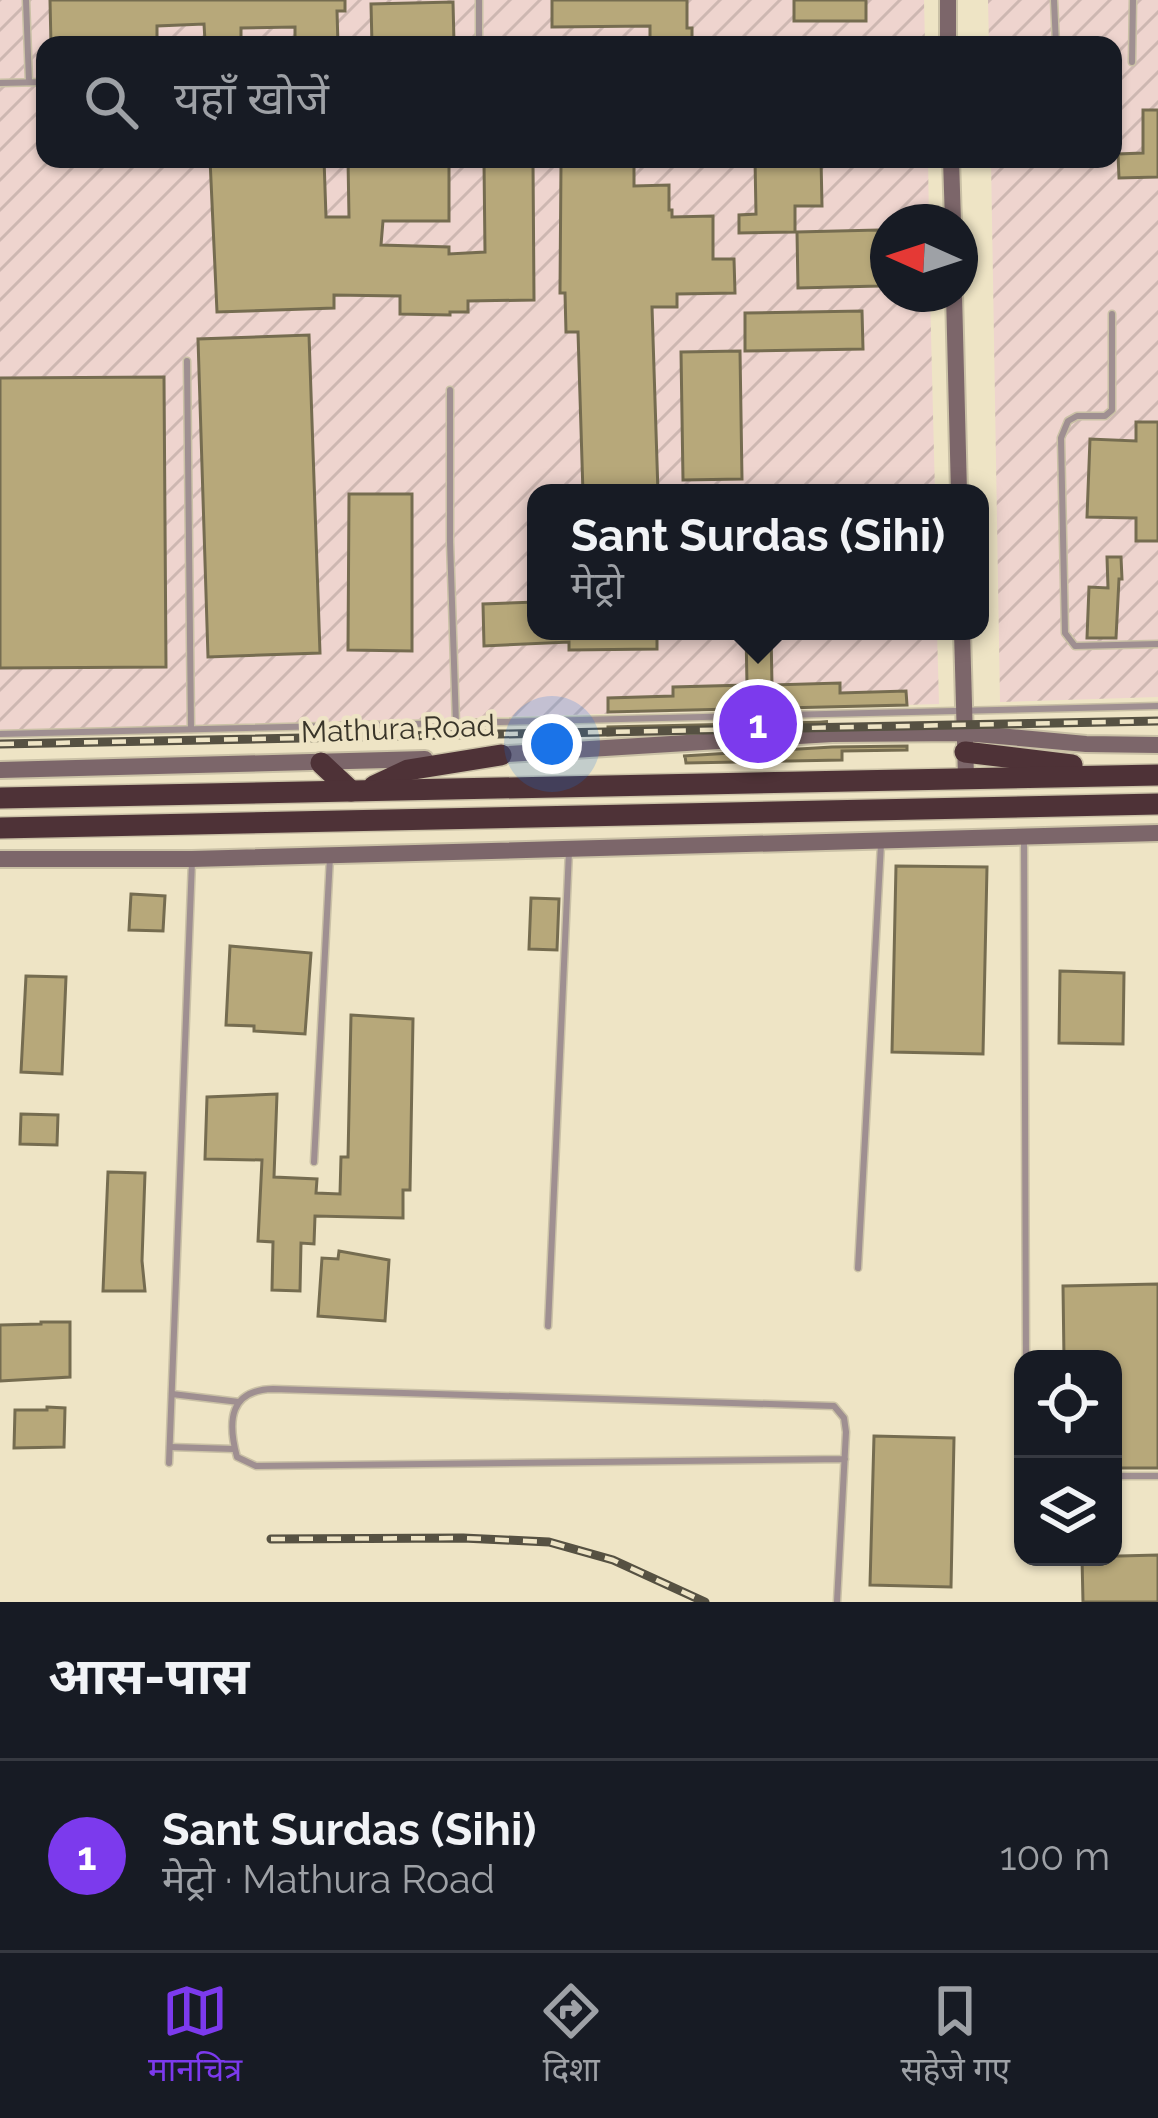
<!DOCTYPE html>
<html lang="hi">
<meta charset="utf-8">
<style>
body{margin:0;font-family:Raleway,"Noto Sans Devanagari",sans-serif;background:#242831;color:#f1f3f6}
.controls{position:absolute;right:36px;bottom:36px;display:grid;overflow:hidden;border-radius:24px;box-shadow:0 3px 9px #0004}
.controls button{width:108px;height:108px;display:grid;place-items:center;padding:0;border:0;border-bottom:3px solid #363941;background:#171b24;color:#f1f3f6;font:60px sans-serif}
.compass{position:absolute;left:870px;top:204px;width:108px;height:108px;border-radius:50%;background:#171b24;box-shadow:0 3px 9px #0004;rotate:273deg}
.you{position:absolute;left:552px;top:744px;width:42px;height:42px;margin:-30px;border:9px solid #fff;border-radius:50%;background:#1a73e8;box-shadow:0 0 0 18px #1a73e833}
.badge{display:grid;place-items:center;width:78px;height:78px;border-radius:50%;background:#7c3aed;color:#fff;font-size:39px;font-weight:700}
.pin{position:absolute;translate:-50% -50%;border:6px solid #fff;box-shadow:0 3px 12px #0006}
.popup{position:absolute;left:527px;top:484px;width:462px;height:156px;box-sizing:border-box;display:grid;place-content:center;border-radius:24px;background:#171b24;filter:drop-shadow(0 3px 9px #0005);font-size:39px;white-space:nowrap;color:#9ea1a6}
.popup b{font-size:45px;color:#f1f3f6}
.popup::after{content:'';position:absolute;left:50%;top:100%;margin-left:-24px;border:24px solid transparent;border-top-color:#171b24}
.list{margin:0;padding:0;list-style:none}
h2{display:flex;justify-content:space-between;align-items:center;height:156px;margin:0;padding:0 48px;font-size:51px}
h2 small{font-size:39px;font-weight:400;color:#9ea1a6}
.list li{display:grid;grid-template-columns:78px 1fr auto;gap:36px;align-items:center;box-sizing:border-box;height:192px;padding:0 48px;border-top:3px solid #363941}
.list b{display:block;font-size:45px;white-space:nowrap}
.list p{margin:0;font-size:39px;white-space:nowrap;color:#9ea1a6}
.list em{font-size:39px;font-style:normal;color:#9ea1a6}
.icon{flex:none;width:66px;height:66px;fill:none;stroke:currentColor;stroke-width:2;stroke-linecap:round;stroke-linejoin:round}
.map{position:relative;flex:none;width:1158px;height:1602px;overflow:hidden}
.search{position:absolute;background:#171b24;box-shadow:0 3px 9px #0004;left:36px;right:36px;top:36px;height:132px;display:flex;align-items:center;gap:30px;box-sizing:border-box;padding:0 42px;border-radius:24px;color:#9ea1a6;font-size:45px}
.sheet{height:348px;background:#171b24}
nav{display:flex;justify-content:space-around;align-items:center;box-sizing:border-box;height:168px;border-top:3px solid #363941;background:#171b24;font-size:33px;color:#9ea1a6}
nav a{display:grid;justify-items:center;gap:6px}
nav .on{color:#7c3aed}
.map>svg:first-child{display:block}
.industrial{fill:url(#industrial-furrows)}
.building{fill:#b7a87a;stroke:#756c50;stroke-width:3}
.lines{fill:none;stroke-linecap:round;stroke-linejoin:round}
.lane-casing{stroke:#cac1a6;stroke-width:9}
.secondary-casing{stroke:#cac1a6;stroke-width:20}
.highway-casing{stroke:#cac1a6;stroke-width:24}
.lane{stroke:#9f8f91;stroke-width:6}
.secondary{stroke:#7c666a;stroke-width:16}
.highway{stroke:#4e3237;stroke-width:21}
.rail-casing{stroke:#565142;stroke-width:9}
.rail{stroke:#eee4c5;stroke-width:4.5;stroke-dasharray:14;stroke-linecap:butt}
.labels{text-anchor:middle;stroke-width:9;stroke-linejoin:round;paint-order:stroke}
.street-label{font-size:30px;fill:#393529;stroke:#eee4c5}
</style>
<div class="map">
<svg width="1158" height="1602" viewBox="0 0 1158 1602">
<defs>
<pattern id="industrial-furrows" width="10" height="10" patternUnits="userSpaceOnUse" patternTransform="scale(3)"><rect width="10" height="10" fill="#eed4ce"/><path d="M-1 1l2-2M0 10L10 0M9 11l2-2" fill="none" stroke="#cdb7b1"/></pattern>
</defs>
<rect width="100%" height="100%" fill="#eee4c5"/>
<!-- industrial -->
<g class="industrial">
<path d="M0,0H924L925,45H45V159H928L929,222H888V294H930L935,493H536V631H937L939,704L0,732Z"/>
<path d="M988,0H1158V697L1000,702L991,159H1113V45H989Z"/>
</g>
<!-- building -->
<g class="building">
<path d="M50,0H345V11H337L338,45H295V27L241,28V41H205L204,24L157,26V45H51Z"/>
<path d="M552,0H687V28H692V45H650V26L552,27Z"/>
<rect x="794" y="0" width="72" height="21"/>
<path d="M453,2L454,43L372,45L371,4Z"/>
<path d="M1143,110H1158V177L1119,178L1118,154L1143,153Z"/>
<path d="M210,159H324L326,217H349L348,159H449V221H383L381,245L449,247V254L485,252L484,162H533L534,300L468,301V312H450V315L400,314V296L334,295V308L217,312Z"/>
<path d="M585,159H634V186L669,185V210H672V217L713,216V259H734L735,293L677,294V307H652L658,493H583L578,332H566L565,293H560L561,163H585Z"/>
<path d="M755,159H821L822,206H795V232L739,233V215L756,214Z"/>
<path d="M878,230L879,286L798,288L797,232Z"/>
<path d="M862,311L863,349L745,351V313Z"/>
<path d="M309,335L320,653L208,657L198,339Z"/>
<path d="M740,351L742,479L683,480L681,352Z"/>
<path d="M164,377L166,667L0,668V378Z"/>
<path d="M1136,422H1158V541H1136V518L1087,517L1090,439L1136,441Z"/>
<path d="M349,494H412V651L348,650Z"/>
<path d="M1107,557H1121L1122,579H1119L1116,638H1087L1089,587L1108,588Z"/>
<path d="M536,602V631H657V649L569,650V642L484,646L483,604Z"/>
<path d="M746,631H771L772,685L840,683V693L906,691L907,705L608,712V698L673,696V687L747,685Z"/>
<path d="M828,722L608,735V727Z"/>
<path d="M907,746V750L842,751V760L686,763L685,756H683L832,747Z"/>
<path d="M896,866L987,867L983,1054L892,1052Z"/>
<path d="M131,894L165,896L163,931L129,930Z"/>
<path d="M531,898L559,899L557,950L529,949Z"/>
<path d="M230,946L311,953L305,1034L254,1031V1026L226,1025Z"/>
<path d="M1060,971L1124,973L1123,1044L1059,1043Z"/>
<path d="M26,976L66,977L62,1074L21,1072Z"/>
<path d="M351,1015L413,1019L410,1190H403V1218L315,1216L314,1244L301,1243L300,1291L272,1290L273,1242L258,1241L262,1160L205,1159L207,1097L277,1094L274,1177L317,1179L316,1193L340,1194L341,1157H348Z"/>
<path d="M21,1114L58,1115L57,1145L20,1144Z"/>
<path d="M108,1172L145,1173L142,1261L145,1291H103Z"/>
<path d="M339,1251L389,1260L385,1321L318,1316L322,1258L338,1259Z"/>
<path d="M1158,1284V1468H1113V1359H1064L1063,1286Z"/>
<path d="M41,1322H70V1377L0,1381V1325L41,1324Z"/>
<path d="M47,1407L65,1408L64,1447L14,1448L15,1410H47Z"/>
<path d="M874,1436L954,1438L951,1587L870,1585Z"/>
<path d="M1158,1555V1602H1083L1082,1557Z"/>
</g>
<g class="lines">
<defs>
<g id="lane">
<path d="M26,0L29,82"/>
<path d="M479,0V45"/>
<path d="M1054,0L1056,45"/>
<path d="M1132,62L1133,0"/>
<path d="M0,83L45,82"/>
<path d="M1112,314V410L1105,416H1077L1068,421L1061,438L1065,633L1075,646L1158,644"/>
<path d="M187,361L191,729"/>
<path d="M450,390V542L456,724"/>
<path d="M0,734L1158,706"/>
<path d="M1024,841L1026,1359"/>
<path d="M314,1162L330,857"/>
<path d="M858,1268L881,844"/>
<path d="M548,1326L569,851"/>
<path d="M172,1394L239,1402"/>
<path d="M170,1447L234,1449"/>
<path d="M169,1463L192,861"/>
<path d="M1113,1476H1158"/>
<path d="M837,1602L846,1432L844,1418L834,1406L273,1389C230,1390 227,1420 237,1457L256,1466L845,1459"/>
</g>
<g id="secondary">
<path d="M948,0V45"/>
<path d="M951,159L953,222"/>
<path d="M954,294L959,493"/>
<path d="M962,631L966,778"/>
<path d="M493,755L832,734L965,733L1086,744L1158,745"/>
<path d="M0,770L425,759"/>
<path d="M0,859H192L1158,833"/>
</g>
<g id="highway">
<path d="M965,752L1072,765"/>
<path d="M321,763L351,791"/>
<path d="M374,786L408,770L501,755"/>
<path d="M0,798L1158,775"/>
<path d="M0,828L1158,804"/>
</g>
</defs>
<!-- lane casing -->
<use href="#lane" class="lane-casing"/>
<!-- secondary casing -->
<use href="#secondary" class="secondary-casing"/>
<!-- highway casing -->
<use href="#highway" class="highway-casing"/>
<!-- lane -->
<use href="#lane" class="lane"/>
<!-- secondary -->
<use href="#secondary" class="secondary"/>
<!-- highway -->
<use href="#highway" class="highway"/>
<defs>
<g id="rail">
<path d="M0,744L1158,721"/>
<path d="M271,1539L463,1538L549,1542L613,1560L705,1602"/>
</g>
</defs>
<!-- rail casing -->
<use href="#rail" class="rail-casing"/>
<!-- rail -->
<use href="#rail" class="rail"/>
</g>
<g class="labels">
<!-- street labels -->
<g class="street-label">
<text transform="translate(398 729) rotate(-2)" y="10">Mathura Road</text>
</g>
</g>
</svg>
<div class="controls">
<button><svg class="icon" aria-label="locate" viewBox="0 0 24 24"><circle cx="12" cy="12" r="6"/><path d="M12 2v4M12 18v4M2 12h4M18 12h4"/></svg></button>
<button><svg class="icon" aria-label="layers" viewBox="0 0 24 24"><path d="M12 4l9 5-9 5-9-5zM3 14l9 5 9-5"/></svg></button>
</div>
<svg class="compass" viewBox="-18 -18 36 36"><path d="M0-13l5 13h-10z" fill="#e53935"/><path d="M0 13l5-13h-10z" fill="#9ea1a6"/></svg>
<div class="you"></div>
<div class="pin badge" style="left:758px;top:724px">1</div>
<div class="popup"><b>Sant Surdas (Sihi)</b>मेट्रो</div>
<div class="search"><svg class="icon" aria-label="search" viewBox="0 0 24 24"><circle cx="10" cy="10" r="6"/><path d="M15 15l6 6"/></svg>यहाँ खोजें</div>
</div>
<section class="sheet">
<h2>आस-पास<small></small></h2>
<ul class="list">
<li><span class="badge">1</span><div><b>Sant Surdas (Sihi)</b><p>मेट्रो · Mathura Road</p></div><em>100 m</em></li>
</ul>
</section>
<nav>
<a class="on"><svg class="icon" aria-label="map" viewBox="0 0 24 24"><path d="M3 6l6-2 6 2 6-2v14l-6 2-6-2-6 2zM9 4v14M15 6v14"/></svg>मानचित्र</a>
<a><svg class="icon" aria-label="directions" viewBox="0 0 24 24"><path d="M12 3l9 9-9 9-9-9zM9 14v-3h6M13 9l2 2-2 2"/></svg>दिशा</a>
<a><svg class="icon" aria-label="saved" viewBox="0 0 24 24"><path d="M7 4h10v16l-5-4-5 4z"/></svg>सहेजे गए</a>
</nav>
